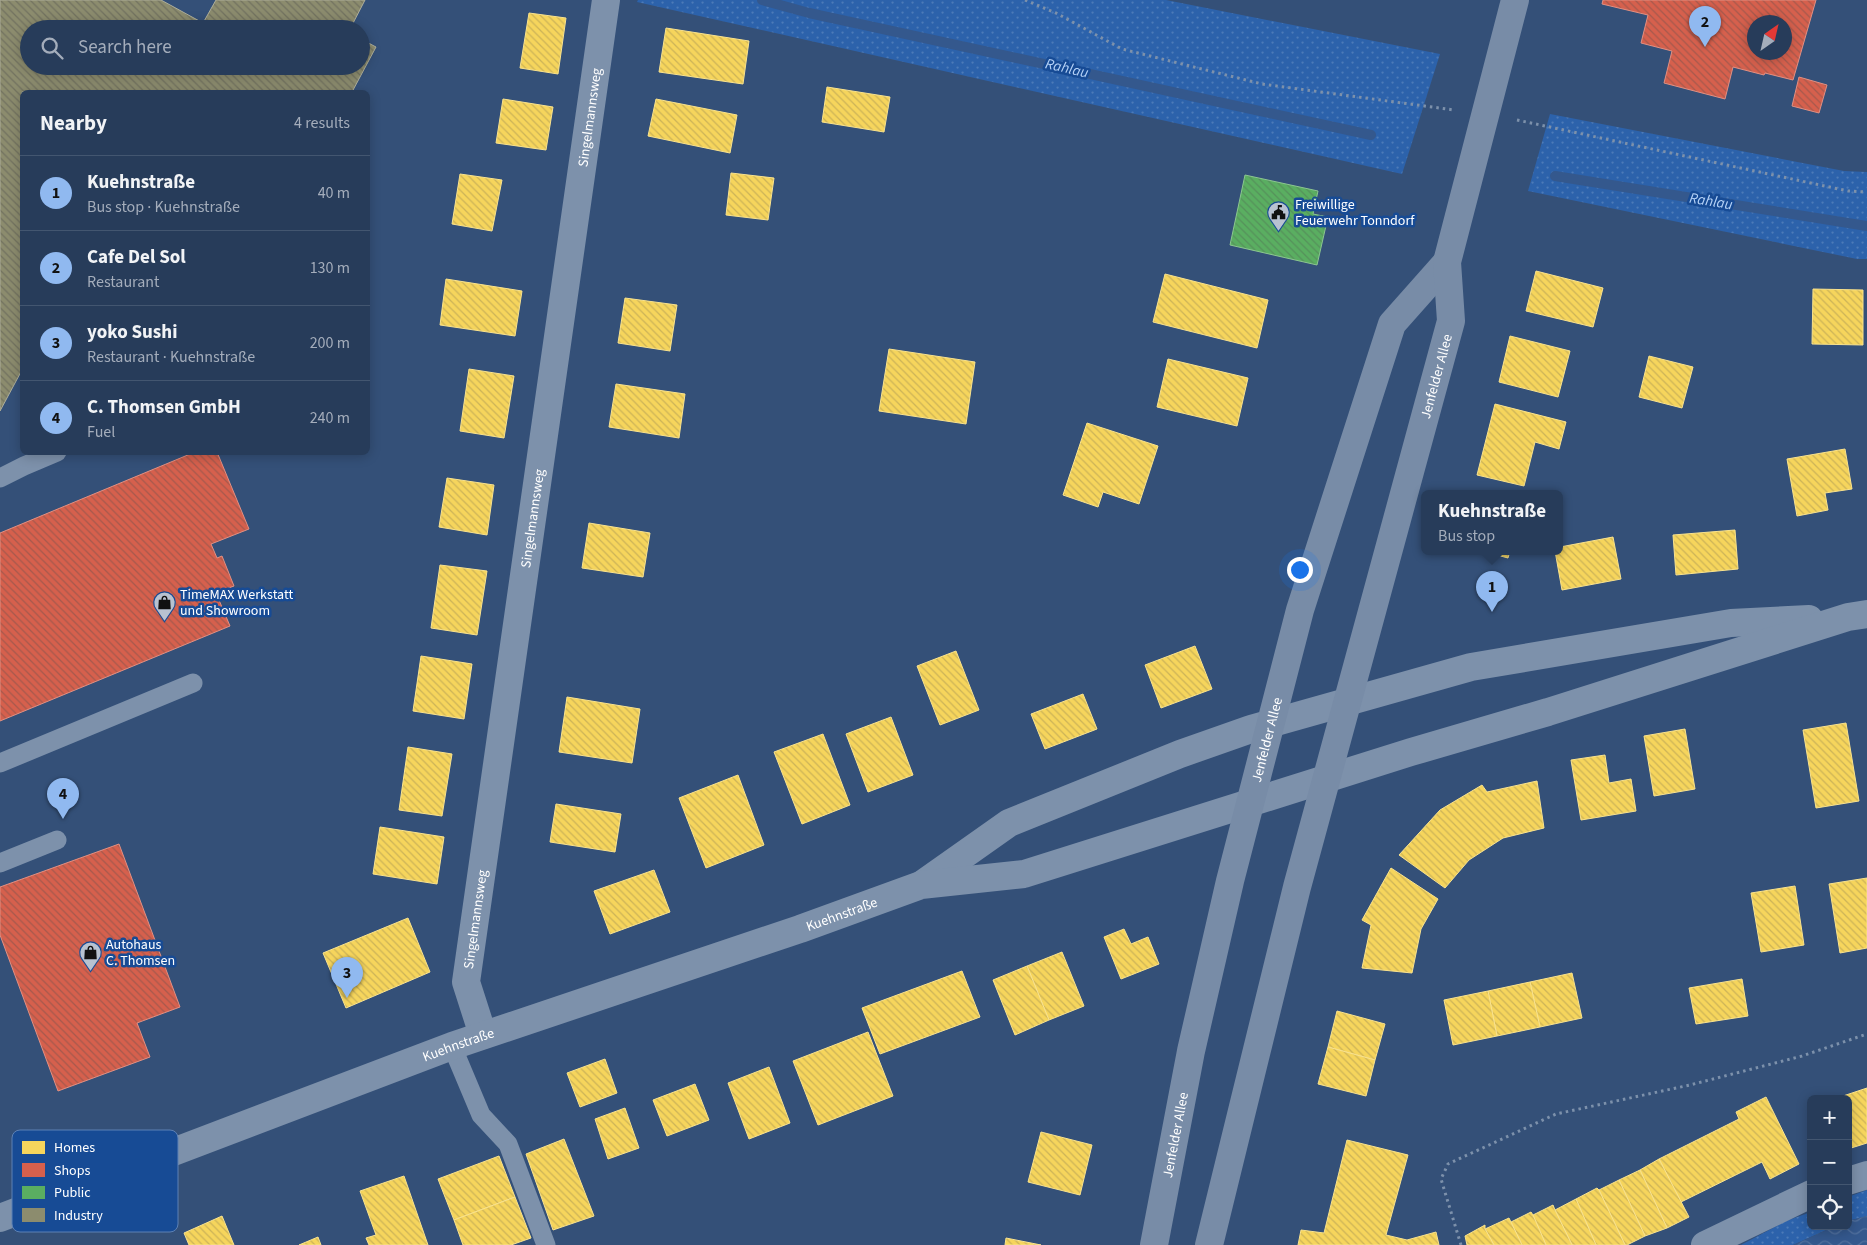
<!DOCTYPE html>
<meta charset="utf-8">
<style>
body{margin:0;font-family:"Source Sans 3",sans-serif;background:#334763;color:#f1f3f6}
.controls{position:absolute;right:15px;bottom:15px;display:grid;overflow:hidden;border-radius:8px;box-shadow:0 2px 12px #0003}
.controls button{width:45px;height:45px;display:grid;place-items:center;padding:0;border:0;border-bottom:1px solid #435670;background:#273c5a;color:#f1f3f6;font:25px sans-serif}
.compass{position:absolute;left:1747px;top:15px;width:45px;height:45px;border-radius:50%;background:#273c5a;box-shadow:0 2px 12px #0003;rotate:34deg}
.you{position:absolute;left:1299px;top:569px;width:18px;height:18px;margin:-12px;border:4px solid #fff;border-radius:50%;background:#1a73e8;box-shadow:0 0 0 8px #1a73e833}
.badge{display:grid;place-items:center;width:32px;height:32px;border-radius:50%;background:#90b9f0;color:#111;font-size:16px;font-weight:700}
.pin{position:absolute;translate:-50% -41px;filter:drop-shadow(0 1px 2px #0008)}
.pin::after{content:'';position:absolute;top:26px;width:18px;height:15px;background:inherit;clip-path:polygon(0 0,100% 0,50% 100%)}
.popup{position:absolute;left:1421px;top:490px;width:142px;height:65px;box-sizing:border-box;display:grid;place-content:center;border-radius:8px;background:#273c5a;filter:drop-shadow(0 1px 4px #0005);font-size:16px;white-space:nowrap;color:#a4adbb}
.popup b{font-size:19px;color:#f1f3f6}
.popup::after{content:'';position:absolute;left:50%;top:100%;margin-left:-10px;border:10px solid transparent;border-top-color:#273c5a}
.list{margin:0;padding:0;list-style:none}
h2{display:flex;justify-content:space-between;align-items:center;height:65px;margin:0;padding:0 20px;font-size:21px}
h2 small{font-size:16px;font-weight:400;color:#a4adbb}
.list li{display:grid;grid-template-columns:32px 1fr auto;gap:15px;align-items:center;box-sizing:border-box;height:75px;padding:0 20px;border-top:1px solid #435670}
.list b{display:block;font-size:19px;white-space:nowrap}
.list p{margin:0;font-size:16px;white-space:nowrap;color:#a4adbb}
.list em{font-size:16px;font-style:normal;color:#a4adbb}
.icon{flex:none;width:28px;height:28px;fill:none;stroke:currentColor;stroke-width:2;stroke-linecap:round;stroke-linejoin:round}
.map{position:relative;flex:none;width:1867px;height:1245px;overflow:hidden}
.search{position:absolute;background:#273c5a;box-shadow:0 2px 12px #0003;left:20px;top:20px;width:350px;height:55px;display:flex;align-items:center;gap:12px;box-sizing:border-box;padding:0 18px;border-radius:28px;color:#a4adbb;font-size:19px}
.panel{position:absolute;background:#273c5a;box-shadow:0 2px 12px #0003;left:20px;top:90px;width:350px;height:365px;border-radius:8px}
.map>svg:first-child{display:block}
.park{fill:url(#park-dots)}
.water{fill:url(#water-waves)}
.homes{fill:url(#homes-back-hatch);stroke:#f9e28d}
.shops{fill:url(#shops-back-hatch);stroke:#e29082;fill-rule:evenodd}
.public{fill:url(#public-back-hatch);stroke:#8cc690}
.industry{fill:url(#industry-back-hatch);stroke:#aeae9a}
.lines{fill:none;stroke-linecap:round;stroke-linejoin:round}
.stream{stroke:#34588d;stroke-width:10}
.path{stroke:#7d91ab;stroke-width:3;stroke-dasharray:2.5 4;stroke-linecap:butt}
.service{stroke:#7d91ab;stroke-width:19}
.minor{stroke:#7d91ab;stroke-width:28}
.tertiary{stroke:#7d91ab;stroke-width:28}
.secondary{stroke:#788ca7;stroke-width:28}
.labels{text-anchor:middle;stroke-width:5;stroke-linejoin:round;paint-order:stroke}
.street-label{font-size:14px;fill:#fff;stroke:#174b95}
.poi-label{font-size:14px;fill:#fff;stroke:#174b95;text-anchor:start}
.water-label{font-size:15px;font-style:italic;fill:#b5d2f7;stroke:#174b95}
.key{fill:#174b95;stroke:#5d81b5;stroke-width:1}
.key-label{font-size:14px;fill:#fff}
</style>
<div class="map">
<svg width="1867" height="1245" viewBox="0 0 1867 1245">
<defs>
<pattern id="park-dots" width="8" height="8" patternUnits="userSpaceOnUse" patternTransform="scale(1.25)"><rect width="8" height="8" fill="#2c62ab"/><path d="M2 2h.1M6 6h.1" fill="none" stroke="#4c7ab8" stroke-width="1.8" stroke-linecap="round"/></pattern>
<pattern id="water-waves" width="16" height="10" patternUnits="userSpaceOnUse" patternTransform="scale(1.25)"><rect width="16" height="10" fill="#34588d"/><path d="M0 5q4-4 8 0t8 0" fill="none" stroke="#52719e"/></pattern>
<pattern id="homes-back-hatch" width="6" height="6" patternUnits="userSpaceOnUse" patternTransform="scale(1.25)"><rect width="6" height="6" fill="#f6d55c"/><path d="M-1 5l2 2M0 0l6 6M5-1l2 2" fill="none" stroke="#ccb358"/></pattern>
<pattern id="shops-back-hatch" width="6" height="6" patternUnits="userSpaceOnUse" patternTransform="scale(1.25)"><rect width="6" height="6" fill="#d6604d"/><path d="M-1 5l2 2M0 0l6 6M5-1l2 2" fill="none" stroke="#a6594d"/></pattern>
<pattern id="public-back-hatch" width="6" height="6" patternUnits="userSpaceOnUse" patternTransform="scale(1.25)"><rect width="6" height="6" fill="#5aae61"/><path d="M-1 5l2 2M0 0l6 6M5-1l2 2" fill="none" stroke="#56915b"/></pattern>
<pattern id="industry-back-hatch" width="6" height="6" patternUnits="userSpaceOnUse" patternTransform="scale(1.25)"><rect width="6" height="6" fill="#8c8c6e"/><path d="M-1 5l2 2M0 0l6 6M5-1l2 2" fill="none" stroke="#727260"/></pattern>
</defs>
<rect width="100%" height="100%" fill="#345078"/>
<!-- park -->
<g class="park">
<path d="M638,0H1166L1440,54L1402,174L637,2Z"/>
<path d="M1550,114L1844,171L1867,172V259H1857L1528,191Z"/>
<path d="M1867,1190V1216L1848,1221V1197Z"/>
<path d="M1811,1212V1226H1835L1793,1245H1741L1786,1221Z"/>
</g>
<!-- water -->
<path class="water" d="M1867,1216V1245H1793L1835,1226H1848V1221Z"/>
<!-- homes -->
<g class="homes">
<path d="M529,13L566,18L558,74L520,68Z"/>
<path d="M666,28L749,41L743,84L659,72Z"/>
<path d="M827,87L890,97L884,132L822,122Z"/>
<path d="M503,99L553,107L546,150L496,143Z"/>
<path d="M656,99L737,115L730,153L648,136Z"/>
<path d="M731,173L774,178L768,220L726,215Z"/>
<path d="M460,174L502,180L492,231L452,224Z"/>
<path d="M1536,271L1603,288L1593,327L1526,311Z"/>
<path d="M1165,274L1268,300L1257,348L1153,322Z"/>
<path d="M446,279L522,291L515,336L440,325Z"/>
<path d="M1813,289L1863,290V345L1812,344Z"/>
<path d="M625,298L677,305L670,351L618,343Z"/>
<path d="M1510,336L1570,351L1558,397L1499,382Z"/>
<path d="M889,349L975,362L966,424L879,411Z"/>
<path d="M1649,356L1693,367L1682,408L1639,397Z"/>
<path d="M1168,359L1248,378L1237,426L1157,407Z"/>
<path d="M469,369L514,376L504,438L460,431Z"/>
<path d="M616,384L685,394L679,438L609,427Z"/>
<path d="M1495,404L1566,422L1559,449L1535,442L1524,486L1477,475Z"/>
<path d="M1087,423L1158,446L1139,504L1103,492L1098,507L1063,495Z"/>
<path d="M1845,449L1852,489L1825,493L1828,510L1797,516L1787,459Z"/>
<path d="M447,478L494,485L487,535L439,527Z"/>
<path d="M589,523L650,533L643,577L582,568Z"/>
<path d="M1735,530L1738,569L1676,575L1673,535Z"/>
<path d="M1613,537L1621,579L1562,590L1555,551H1560V547Z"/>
<path d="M1482,551H1510L1508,558Z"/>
<path d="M440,565L487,571L477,635L431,628Z"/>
<path d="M1195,646L1212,689L1161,708L1145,665Z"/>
<path d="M956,651L979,710L940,725L917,666Z"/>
<path d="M421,656L472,664L464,719L413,711Z"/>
<path d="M1083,694L1097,729L1045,749L1031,714Z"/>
<path d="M567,697L640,709L632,763L559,752Z"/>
<path d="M891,717L913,775L868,792L846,734Z"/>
<path d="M1846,723L1859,801L1816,808L1803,730Z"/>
<path d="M1685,729L1695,789L1654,796L1644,736Z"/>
<path d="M823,734L850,805L802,824L774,752Z"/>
<path d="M408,747L452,754L442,816L399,810Z"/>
<path d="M1605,755L1609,783L1631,779L1636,811L1581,820L1571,760Z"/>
<path d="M738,775L764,845L706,868L679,798Z"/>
<path d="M1537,781L1544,828L1503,838L1469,860L1445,888L1399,855L1440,810L1482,785L1487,792Z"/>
<path d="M556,804L621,814L615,852L550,842Z"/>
<path d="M380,827L444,837L437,884L373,874Z"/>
<path d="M1391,868L1438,899L1421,929L1412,973L1362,968L1371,925L1362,920Z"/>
<path d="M654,870L670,912L610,934L594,891Z"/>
<path d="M1867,878V948L1840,953L1829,884Z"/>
<path d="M1795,886L1804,945L1761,952L1751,893Z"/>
<path d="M408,918L430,972L346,1008L323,953Z"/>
<path d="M1124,929L1131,944L1148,937L1159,964L1121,979L1104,937Z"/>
<path d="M1062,952L1084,1006L1049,1020L1027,966Z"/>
<path d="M1027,966L1049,1020L1015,1035L993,980Z"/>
<path d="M962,971L980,1017L880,1054L862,1008Z"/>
<path d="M1572,973L1582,1018L1540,1027L1530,982Z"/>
<path d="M1742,979L1748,1016L1696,1024L1689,988Z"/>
<path d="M1530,982L1540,1027L1497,1036L1488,991Z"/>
<path d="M1488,991L1497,1036L1453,1045L1444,1000Z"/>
<path d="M1337,1011L1385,1024L1375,1060L1328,1047Z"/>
<path d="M868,1032L893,1096L818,1125L793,1061Z"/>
<path d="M1328,1047L1375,1060L1366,1096L1318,1084Z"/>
<path d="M605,1059L617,1093L580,1107L567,1073Z"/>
<path d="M769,1067L790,1123L749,1139L728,1083Z"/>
<path d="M695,1084L709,1120L667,1136L653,1100Z"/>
<path d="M1867,1088V1143L1848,1149V1099H1834Z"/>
<path d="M1766,1097L1799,1164L1770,1179L1762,1162L1681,1202L1659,1159L1739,1119L1736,1112Z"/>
<path d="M625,1108L639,1148L608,1159L595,1119Z"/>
<path d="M1041,1132L1092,1145L1080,1195L1028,1182Z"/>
<path d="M564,1139L594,1216L553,1230L526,1154Z"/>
<path d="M1347,1140L1408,1155L1386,1235L1407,1240L1436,1232L1439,1245H1298L1301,1230L1324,1233Z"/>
<path d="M499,1156L515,1197L454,1220L438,1179Z"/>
<path d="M1659,1159L1689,1217L1667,1228L1640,1170Z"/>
<path d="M1640,1170L1667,1228L1645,1236L1619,1180Z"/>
<path d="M404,1176L428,1245H369L366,1238L376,1235L360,1191Z"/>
<path d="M1619,1180L1645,1236L1627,1245H1625L1599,1190Z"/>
<path d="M1597,1188L1599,1190L1625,1245H1596L1576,1199Z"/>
<path d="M515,1197L531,1238L511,1245H463L454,1220Z"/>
<path d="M1576,1199L1596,1245H1572L1555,1210Z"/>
<path d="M1553,1205L1555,1210L1572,1245H1546L1533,1215Z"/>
<path d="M1531,1212L1533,1215L1546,1245H1522L1511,1222Z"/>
<path d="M222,1216L234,1245H189L184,1233Z"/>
<path d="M1509,1218L1522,1245H1494L1485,1229Z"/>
<path d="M1485,1225V1229L1494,1245H1467L1465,1236Z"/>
<path d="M318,1237L321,1245H299Z"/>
<path d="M1006,1238L1041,1245H1005Z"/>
</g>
<!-- shops -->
<g class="shops">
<path d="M1603,0H1816L1793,80L1765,73L1764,75L1733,67L1725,99L1664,83L1672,51L1641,43L1648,15L1602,4ZM1754,22H1784V52H1754Z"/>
<path d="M1799,77L1827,85L1819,113L1792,106Z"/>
<path d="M195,452H217L249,529L211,544L217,558L222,556L234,586L216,593L230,626L0,721V533Z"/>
<path d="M119,844L180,1007L137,1023L150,1057L58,1091L0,935V887Z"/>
</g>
<!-- public -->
<path class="public" d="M1245,175L1318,191L1313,214L1328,217L1317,265L1230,245Z"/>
<!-- industry -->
<path class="industry" d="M0,0H161L203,23L216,0H365L350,29H29V66H361V39L376,47L352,92H22V370L0,411Z"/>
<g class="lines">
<!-- stream -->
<g class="stream">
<path d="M762,0L809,13L1371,135"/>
<path d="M1555,176L1867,226"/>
</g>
<!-- path -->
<g class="path">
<path d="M1025,0L1056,13L1122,49L1262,84L1454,110"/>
<path d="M1517,120L1848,191L1867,192"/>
<path d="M1461,1245L1441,1179L1448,1164L1556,1114L1690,1085L1802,1056L1867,1034"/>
</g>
<!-- service -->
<g class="service">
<path d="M0,478L24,466L57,452"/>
<path d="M0,763L193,683"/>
<path d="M0,863L57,840"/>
<path d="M452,1046L481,1115L508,1144L546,1245"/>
</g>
<!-- minor -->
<g class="minor">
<path id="s1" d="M483,1035L466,982L606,0"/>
<path d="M1848,1181L1867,1175"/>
<path d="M1705,1245L1811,1194"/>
</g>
<!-- tertiary -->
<g class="tertiary">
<path d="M924,883L1009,823L1180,754L1251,729L1471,667L1731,623L1809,619"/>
<path id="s2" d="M0,1218L452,1046L800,929L921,885L1024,874L1411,752L1548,712L1848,617L1867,614"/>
</g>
<!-- secondary -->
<g class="secondary">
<path id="s3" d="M1154,1245L1191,1051L1230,881L1300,610L1392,324L1447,262"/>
<path id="s4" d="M1209,1245L1297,887L1451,321L1447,262L1515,0"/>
</g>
</g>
<!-- icons -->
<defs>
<symbol id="civic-pin" viewBox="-11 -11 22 30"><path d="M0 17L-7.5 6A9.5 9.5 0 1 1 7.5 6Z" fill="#b8c2d0" stroke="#174b95"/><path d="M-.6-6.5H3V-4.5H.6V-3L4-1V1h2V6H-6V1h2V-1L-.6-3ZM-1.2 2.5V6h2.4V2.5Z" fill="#111"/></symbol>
<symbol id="shop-pin" viewBox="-11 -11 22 30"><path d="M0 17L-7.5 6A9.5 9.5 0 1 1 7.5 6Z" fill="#b8c2d0" stroke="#174b95"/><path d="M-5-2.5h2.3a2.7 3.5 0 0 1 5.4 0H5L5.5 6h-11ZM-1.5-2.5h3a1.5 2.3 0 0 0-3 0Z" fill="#111"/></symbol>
</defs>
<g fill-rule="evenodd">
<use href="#civic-pin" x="1266" y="200" width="25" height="34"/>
<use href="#shop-pin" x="152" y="590" width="25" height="34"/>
<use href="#shop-pin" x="78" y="940" width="25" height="34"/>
</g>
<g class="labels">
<!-- street labels -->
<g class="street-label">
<text dy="5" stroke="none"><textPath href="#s1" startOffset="929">Singelmannsweg</textPath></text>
<text dy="5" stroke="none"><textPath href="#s4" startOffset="898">Jenfelder Allee</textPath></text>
<text dy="5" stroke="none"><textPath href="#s1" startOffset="524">Singelmannsweg</textPath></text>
<text dy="5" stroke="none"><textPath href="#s3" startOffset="518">Jenfelder Allee</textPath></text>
<text dy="5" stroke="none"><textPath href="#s2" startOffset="895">Kuehnstraße</textPath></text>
<text dy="5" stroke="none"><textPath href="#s1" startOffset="119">Singelmannsweg</textPath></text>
<text dy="5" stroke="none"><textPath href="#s2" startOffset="490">Kuehnstraße</textPath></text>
<text dy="5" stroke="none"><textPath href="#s3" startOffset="112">Jenfelder Allee</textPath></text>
</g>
<!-- poi labels -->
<g class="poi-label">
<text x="1295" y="209">Freiwillige<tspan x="1295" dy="16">Feuerwehr Tonndorf</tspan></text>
<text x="180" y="599">TimeMAX Werkstatt<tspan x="180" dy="16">und Showroom</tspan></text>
<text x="106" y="949">Autohaus<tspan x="106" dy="16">C. Thomsen</tspan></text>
</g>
<!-- water labels -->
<g class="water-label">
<text transform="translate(1067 68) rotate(13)" y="5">Rahlau</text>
<text transform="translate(1711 201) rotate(9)" y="5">Rahlau</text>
</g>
</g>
<!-- legend -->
<rect x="12" y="1130" width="166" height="102" rx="8" class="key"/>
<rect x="22" y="1141" width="23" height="13" fill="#f6d55c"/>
<rect x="22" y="1163" width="23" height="14" fill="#d6604d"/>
<rect x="22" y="1186" width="23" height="13" fill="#5aae61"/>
<rect x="22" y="1208" width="23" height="14" fill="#8c8c6e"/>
<g class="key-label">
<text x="54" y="1152">Homes</text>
<text x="54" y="1175">Shops</text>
<text x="54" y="1197">Public</text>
<text x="54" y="1220">Industry</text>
</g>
</svg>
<div class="controls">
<button>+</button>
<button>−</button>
<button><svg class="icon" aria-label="locate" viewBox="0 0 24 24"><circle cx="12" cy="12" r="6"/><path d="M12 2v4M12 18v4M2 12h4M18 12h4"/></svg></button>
</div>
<svg class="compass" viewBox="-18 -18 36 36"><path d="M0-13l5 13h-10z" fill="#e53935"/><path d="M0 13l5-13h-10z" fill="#a4adbb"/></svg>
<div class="you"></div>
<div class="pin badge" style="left:1492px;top:612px">1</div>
<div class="popup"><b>Kuehnstraße</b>Bus stop</div>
<div class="pin badge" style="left:1705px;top:47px">2</div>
<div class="pin badge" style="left:347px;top:998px">3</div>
<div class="pin badge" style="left:63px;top:819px">4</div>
<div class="search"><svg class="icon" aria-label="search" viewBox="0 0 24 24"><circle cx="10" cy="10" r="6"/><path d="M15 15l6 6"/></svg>Search here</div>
<section class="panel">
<h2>Nearby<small>4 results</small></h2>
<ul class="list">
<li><span class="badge">1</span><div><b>Kuehnstraße</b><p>Bus stop · Kuehnstraße</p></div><em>40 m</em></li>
<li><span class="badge">2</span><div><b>Cafe Del Sol</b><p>Restaurant</p></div><em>130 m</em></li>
<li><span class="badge">3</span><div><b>yoko Sushi</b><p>Restaurant · Kuehnstraße</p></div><em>200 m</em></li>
<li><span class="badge">4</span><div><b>C. Thomsen GmbH</b><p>Fuel</p></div><em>240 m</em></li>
</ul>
</section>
</div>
